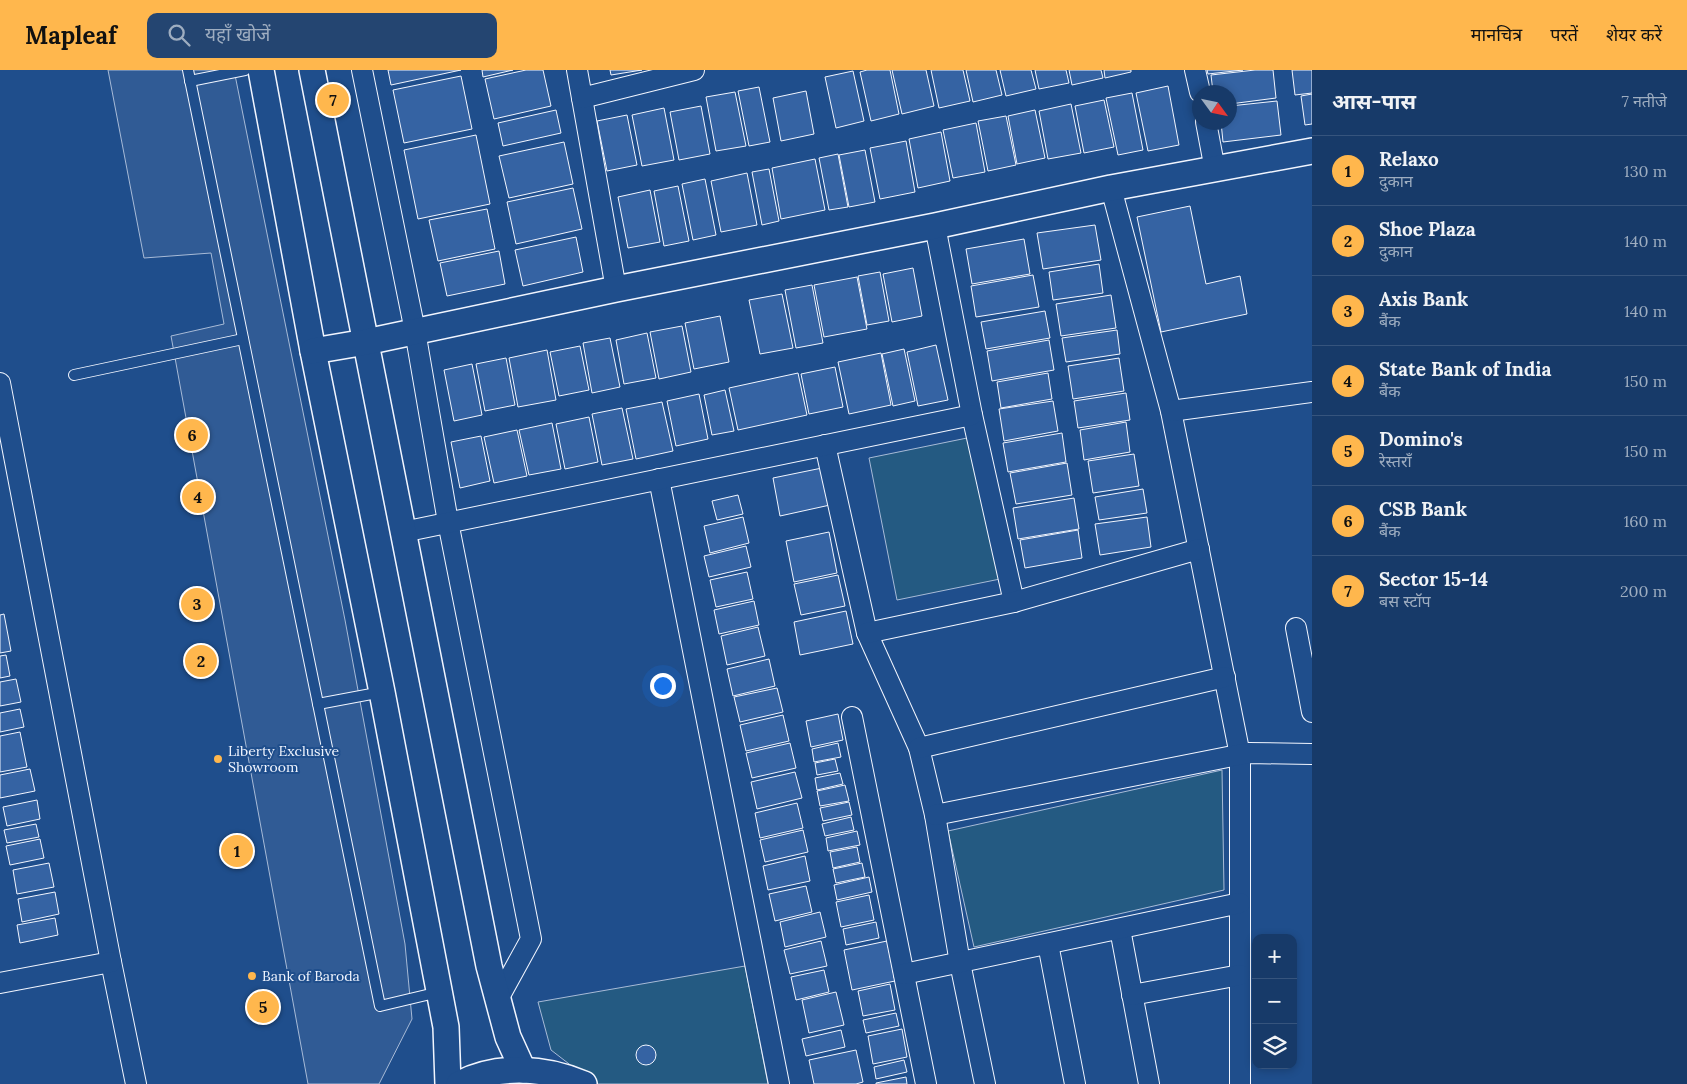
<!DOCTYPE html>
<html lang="hi">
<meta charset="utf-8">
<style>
body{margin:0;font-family:Lora,"Noto Sans Devanagari",serif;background:#244571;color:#f1f3f6}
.controls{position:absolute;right:15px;bottom:15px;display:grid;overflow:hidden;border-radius:10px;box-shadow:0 2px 8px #0003}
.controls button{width:45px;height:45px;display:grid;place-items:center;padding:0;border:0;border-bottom:1px solid #36547d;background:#173a69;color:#f1f3f6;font:25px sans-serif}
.compass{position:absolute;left:1192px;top:15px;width:45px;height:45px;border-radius:50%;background:#173a69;box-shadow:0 2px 8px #0003;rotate:123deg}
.you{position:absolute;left:662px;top:615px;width:18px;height:18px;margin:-12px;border:4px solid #fff;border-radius:50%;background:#1a73e8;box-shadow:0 0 0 8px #1a73e833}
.badge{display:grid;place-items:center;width:32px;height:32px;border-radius:50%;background:#ffb74d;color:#111;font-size:16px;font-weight:700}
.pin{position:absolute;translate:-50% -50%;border:2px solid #fff;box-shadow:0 1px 5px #0006}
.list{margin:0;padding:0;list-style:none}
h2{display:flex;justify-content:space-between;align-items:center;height:65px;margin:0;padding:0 20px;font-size:21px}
h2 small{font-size:16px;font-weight:400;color:#9eadc0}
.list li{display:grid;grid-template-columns:32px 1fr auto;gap:15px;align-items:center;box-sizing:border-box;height:70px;padding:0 20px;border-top:1px solid #36547d}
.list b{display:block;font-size:19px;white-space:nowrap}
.list p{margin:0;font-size:16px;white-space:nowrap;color:#9eadc0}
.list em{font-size:16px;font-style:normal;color:#9eadc0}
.icon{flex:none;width:28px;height:28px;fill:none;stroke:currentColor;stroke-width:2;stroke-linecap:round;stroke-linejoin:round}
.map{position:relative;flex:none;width:1312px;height:1014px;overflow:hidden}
header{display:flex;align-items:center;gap:30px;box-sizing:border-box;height:70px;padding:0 25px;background:#ffb74d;color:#111}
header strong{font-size:24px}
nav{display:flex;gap:28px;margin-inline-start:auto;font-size:18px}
.search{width:350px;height:45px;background:#244571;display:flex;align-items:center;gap:12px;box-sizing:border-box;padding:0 18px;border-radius:10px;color:#9eadc0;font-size:19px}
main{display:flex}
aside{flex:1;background:#173a69}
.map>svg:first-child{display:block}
.green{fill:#245a82;stroke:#a8bbd7}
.parking{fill:#305b95;stroke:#a8bbd7}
.building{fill:#3563a3;stroke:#f2f6ff}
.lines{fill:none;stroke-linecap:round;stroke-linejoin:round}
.service-casing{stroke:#f2f6ff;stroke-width:12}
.minor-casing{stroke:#f2f6ff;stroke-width:22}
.tertiary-casing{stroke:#f2f6ff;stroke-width:28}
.service{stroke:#1f4e8c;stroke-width:10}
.minor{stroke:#1f4e8c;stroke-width:20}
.tertiary{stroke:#1f4e8c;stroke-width:25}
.poi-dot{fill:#ffb74d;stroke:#1f4e8c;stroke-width:2}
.labels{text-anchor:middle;stroke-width:4;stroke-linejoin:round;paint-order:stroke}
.poi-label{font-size:14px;fill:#f2f6ff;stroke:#1f4e8c;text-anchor:start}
</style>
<header>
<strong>Mapleaf</strong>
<div class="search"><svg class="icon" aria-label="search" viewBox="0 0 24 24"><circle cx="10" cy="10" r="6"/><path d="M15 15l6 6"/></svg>यहाँ खोजें</div>
<nav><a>मानचित्र</a><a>परतें</a><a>शेयर करें</a></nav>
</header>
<main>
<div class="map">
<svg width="1312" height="1014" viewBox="0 0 1312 1014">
<rect width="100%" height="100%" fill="#1f4e8c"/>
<!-- green -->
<g class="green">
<path d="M972,367L1000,509L897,530L869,388Z"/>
<path d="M1222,700L1224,820L974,877L948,761Z"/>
<path d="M745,896L768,1014H595L551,980L538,932Z"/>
</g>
<!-- parking -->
<path class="parking" d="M108,0H234L345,550L405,874L412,949L379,1014H308L171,266L224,254L211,183L144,188Z"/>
<!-- building -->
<g class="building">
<path d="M388,0H461L391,15Z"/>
<path d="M482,0H513L483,7Z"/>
<path d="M526,0H543L551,36L494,49L485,9Z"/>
<path d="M610,0H642L611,5Z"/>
<path d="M867,0H890L899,44L871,51L860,2Z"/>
<path d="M892,0H926L934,36L902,44Z"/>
<path d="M931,0H963L970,31L939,38Z"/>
<path d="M966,0H996L1002,25L973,32Z"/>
<path d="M1000,0H1031L1036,19L1006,26Z"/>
<path d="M1035,0H1066L1069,13L1039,19Z"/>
<path d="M1069,0H1101L1103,8L1072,15Z"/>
<path d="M1104,0H1131V2L1105,8Z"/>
<path d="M1207,0H1243L1208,4Z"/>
<path d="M1255,0H1273L1276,28L1230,34V22H1213L1211,5Z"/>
<path d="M1292,0H1312V23L1295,25Z"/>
<path d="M853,1L864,51L836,58L825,7Z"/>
<path d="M461,6L472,59L404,73L393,20Z"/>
<path d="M1168,16L1179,75L1148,81L1136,23Z"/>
<path d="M759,17L770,72L749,76L738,21Z"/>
<path d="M806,21L814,64L781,71L773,28Z"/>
<path d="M735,22L746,76L716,81L706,27Z"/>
<path d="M1132,23L1143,80L1118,85L1106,28Z"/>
<path d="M1312,24V54L1305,55L1301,26Z"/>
<path d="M1104,30L1114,77L1084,83L1075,36Z"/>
<path d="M1277,31L1281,65L1223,72L1221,52H1230V36Z"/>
<path d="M1071,34L1081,83L1048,89L1039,41Z"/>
<path d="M701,36L710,84L679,90L670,42Z"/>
<path d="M664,38L674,90L642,96L632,45Z"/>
<path d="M556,40L561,63L503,76L498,53Z"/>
<path d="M1035,40L1045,88L1017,94L1008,46Z"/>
<path d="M627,45L637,95L607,101L597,51Z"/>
<path d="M1006,46L1016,95L988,101L978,51Z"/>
<path d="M976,53L985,102L953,108L943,60Z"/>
<path d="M941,62L950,111L918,118L909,69Z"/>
<path d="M476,65L490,134L418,149L404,80Z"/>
<path d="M906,71L915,122L880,129L870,78Z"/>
<path d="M564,72L573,114L509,128L499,86Z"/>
<path d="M865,80L875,132L849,137L839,85Z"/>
<path d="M838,84L848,137L829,140L819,88Z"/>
<path d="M815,89L825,140L781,149L772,98Z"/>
<path d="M769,99L779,151L762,155L752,102Z"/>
<path d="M747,103L757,155L721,162L711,111Z"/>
<path d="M705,109L716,165L693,170L682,114Z"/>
<path d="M678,116L689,171L664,176L654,121Z"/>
<path d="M573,118L582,159L516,174L507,132Z"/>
<path d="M650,120L660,172L628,178L618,127Z"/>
<path d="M1190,136L1206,214L1240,206L1247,244L1161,262L1137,147Z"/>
<path d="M487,139L495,179L438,191L429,150Z"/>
<path d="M1095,155L1101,190L1043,199L1037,163Z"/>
<path d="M576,167L583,202L523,216L515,180Z"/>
<path d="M1024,169L1030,204L972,214L966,179Z"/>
<path d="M499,181L505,214L447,226L440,193Z"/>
<path d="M1099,194L1103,223L1053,230L1049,202Z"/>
<path d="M913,198L922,246L892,252L883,204Z"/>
<path d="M880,202L889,251L867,255L858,206Z"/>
<path d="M1033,205L1039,237L976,247L971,216Z"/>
<path d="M857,207L867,259L824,267L814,215Z"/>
<path d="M812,215L823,273L796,278L785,220Z"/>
<path d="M782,224L793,278L760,284L749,230Z"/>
<path d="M1111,225L1116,258L1061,266L1056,234Z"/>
<path d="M1045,241L1050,268L986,279L981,252Z"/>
<path d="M720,246L729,292L694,299L685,253Z"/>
<path d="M682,256L691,302L659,309L650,262Z"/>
<path d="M1117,260L1120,284L1066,292L1062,268Z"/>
<path d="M647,263L656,308L624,314L616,270Z"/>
<path d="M610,268L620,317L592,323L583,273Z"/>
<path d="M1049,270L1054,300L992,311L987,281Z"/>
<path d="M936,275L948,330L918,336L907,282Z"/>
<path d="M580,276L589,320L559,326L550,282Z"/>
<path d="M904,279L915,331L893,336L882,284Z"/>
<path d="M547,280L556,330L518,337L509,288Z"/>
<path d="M881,283L891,335L849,344L838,292Z"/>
<path d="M506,288L515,335L485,341L476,294Z"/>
<path d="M1119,288L1124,321L1073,329L1068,296Z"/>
<path d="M472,294L482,345L454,351L444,300Z"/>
<path d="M835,297L843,337L809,344L801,304Z"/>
<path d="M798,303L807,345L738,360L729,318Z"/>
<path d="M1048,303L1052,329L1001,338L997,312Z"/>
<path d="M725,320L734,361L712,365L704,325Z"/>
<path d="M1126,323L1130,350L1078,358L1074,331Z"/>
<path d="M699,324L708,369L676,376L667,331Z"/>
<path d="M1053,331L1058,361L1004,371L999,339Z"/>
<path d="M662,332L673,381L636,389L626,339Z"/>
<path d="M622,338L633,389L602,395L592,344Z"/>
<path d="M589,347L598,392L565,399L556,354Z"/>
<path d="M1126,352L1130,382L1084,390L1080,360Z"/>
<path d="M552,353L561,399L529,405L519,360Z"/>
<path d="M517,360L527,406L494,413L484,367Z"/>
<path d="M1062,363L1066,392L1008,402L1003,373Z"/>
<path d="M481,366L490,411L460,418L451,372Z"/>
<path d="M1134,384L1139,416L1093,423L1088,391Z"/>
<path d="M1067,393L1072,425L1016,434L1010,403Z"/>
<path d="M822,398L830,435L780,446L773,408Z"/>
<path d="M1143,419L1147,443L1099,450L1095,427Z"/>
<path d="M738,425L743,444L717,450L712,431Z"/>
<path d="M1074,428L1079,459L1018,469L1013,438Z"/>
<path d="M743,447L749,473L710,483L704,456Z"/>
<path d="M1147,447L1151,477L1100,485L1095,454Z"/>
<path d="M1078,460L1082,488L1025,498L1020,470Z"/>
<path d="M829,462L837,503L794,512L786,471Z"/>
<path d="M746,476L751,497L709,507L704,486Z"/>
<path d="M747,502L753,529L716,537L710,510Z"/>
<path d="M838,505L845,536L801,545L794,514Z"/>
<path d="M754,531L759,555L719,564L714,540Z"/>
<path d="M846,541L853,574L800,585L794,552Z"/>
<path d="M4,544L11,581L0,583V545Z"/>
<path d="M758,557L765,586L727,595L721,566Z"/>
<path d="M6,585L10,606L0,608V586Z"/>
<path d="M769,589L775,616L733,626L727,599Z"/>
<path d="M16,609L21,632L0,636V612Z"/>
<path d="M777,618L783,642L740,652L734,627Z"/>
<path d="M20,639L24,657L0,662V643Z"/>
<path d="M838,644L843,670L811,677L806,651Z"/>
<path d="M783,645L789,671L746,681L740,655Z"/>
<path d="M20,662L27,697L0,702V666Z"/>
<path d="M790,673L796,698L752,708L746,683Z"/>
<path d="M838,673L841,687L814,692L812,679Z"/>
<path d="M835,689L838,701L817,705L815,693Z"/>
<path d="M30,699L35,721L0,728V705Z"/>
<path d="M795,702L802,728L757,739L751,712Z"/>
<path d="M840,703L843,714L817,720L815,708Z"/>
<path d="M845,715L849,731L820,736L817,721Z"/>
<path d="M37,730L40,749L7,756L3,737Z"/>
<path d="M849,732L852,745L823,751L820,738Z"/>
<path d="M797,733L803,758L760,768L755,743Z"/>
<path d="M851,747L854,760L825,766L822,754Z"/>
<path d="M36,754L39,767L7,773L4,760Z"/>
<path d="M803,760L808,782L765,792L760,770Z"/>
<path d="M857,761L860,775L828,781L826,768Z"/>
<path d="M40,769L44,788L10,795L6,776Z"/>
<path d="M857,777L860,792L833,798L830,782Z"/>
<path d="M805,786L810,811L768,820L763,796Z"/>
<path d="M49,793L54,817L17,824L13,800Z"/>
<path d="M862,793L865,807L836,813L833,799Z"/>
<path d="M869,807L872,822L837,830L834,815Z"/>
<path d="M806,816L812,842L775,851L769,824Z"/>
<path d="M55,822L59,844L22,852L18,829Z"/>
<path d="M869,825L874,850L841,857L836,832Z"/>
<path d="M820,842L826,867L785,877L780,852Z"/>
<path d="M55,848L58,865L20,873L17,855Z"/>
<path d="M876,852L879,868L846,875L843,859Z"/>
<path d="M821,871L827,896L790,904L784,880Z"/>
<path d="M887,871L895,911L852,920L844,880Z"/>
<path d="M824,900L829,922L796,930L791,907Z"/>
<path d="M890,914L895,940L863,946L858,921Z"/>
<path d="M836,922L844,955L809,963L802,930Z"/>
<path d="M896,943L899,956L866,963L863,950Z"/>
<path d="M902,959L907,987L873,994L868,966Z"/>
<path d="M841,960L845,977L806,986L802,969Z"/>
<circle cx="646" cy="985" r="10"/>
<path d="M856,980L863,1012L856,1014H814L809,990Z"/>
<path d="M904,990L907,1002L876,1009L874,997Z"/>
<path d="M906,1007L907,1014H876V1013Z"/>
</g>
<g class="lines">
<defs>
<g id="service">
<path d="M188,0L380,936L439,922"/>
<path d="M190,11L245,0"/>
<path d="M74,305L243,269"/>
<path d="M318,634L382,622"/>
</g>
<g id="minor">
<path d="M362,0L415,261L448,452L531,869L498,929"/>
<path d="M577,0L616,219"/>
<path d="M1195,0L1200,22"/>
<path d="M582,28L694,0"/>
<path d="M1206,52L1215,100"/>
<path d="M1111,118L1171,341L1240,685V1014"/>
<path d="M935,156L972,345L1014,532"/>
<path d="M0,313L111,892L136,1014"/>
<path d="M1171,341L1312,322"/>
<path d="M825,375L867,563L919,678L935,745L960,893L985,1014"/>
<path d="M659,409L779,1014"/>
<path d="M403,462L972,345"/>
<path d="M1296,558L1312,642"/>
<path d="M867,563L1014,532L1199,479"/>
<path d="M852,647L926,1014"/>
<path d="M919,678L1225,607"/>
<path d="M935,745L1248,683L1312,684"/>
<path d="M1120,859L1149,1014"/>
<path d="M1048,874L1075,1014"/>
<path d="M904,904L1240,833"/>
<path d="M0,913L111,892"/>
<path d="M1132,925L1240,905"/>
</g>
<g id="tertiary">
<path d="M261,0L313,281L382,622L446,957L448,1014"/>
<path d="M312,0L489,896L508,967L523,1000"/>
<path d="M313,281L366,272L616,219L935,156L1111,118L1312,81"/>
<path d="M459,1014C498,994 545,997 584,1014"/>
</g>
</defs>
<!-- service casing -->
<use href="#service" class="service-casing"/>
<!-- minor casing -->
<use href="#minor" class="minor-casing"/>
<!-- tertiary casing -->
<use href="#tertiary" class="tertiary-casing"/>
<!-- service -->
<use href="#service" class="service"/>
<!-- minor -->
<use href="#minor" class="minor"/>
<!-- tertiary -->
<use href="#tertiary" class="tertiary"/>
</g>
<!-- markers -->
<g class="poi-dot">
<circle cx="218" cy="689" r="5"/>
<circle cx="252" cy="906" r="5"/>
</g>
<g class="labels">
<!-- poi labels -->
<g class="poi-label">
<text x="228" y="686">Liberty Exclusive<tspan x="228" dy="16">Showroom</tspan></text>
<text x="262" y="911">Bank of Baroda</text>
</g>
</g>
</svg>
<div class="controls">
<button>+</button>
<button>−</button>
<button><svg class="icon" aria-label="layers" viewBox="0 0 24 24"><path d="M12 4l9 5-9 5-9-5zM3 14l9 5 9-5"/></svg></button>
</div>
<svg class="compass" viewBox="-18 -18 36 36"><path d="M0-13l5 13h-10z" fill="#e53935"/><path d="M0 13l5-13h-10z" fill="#9eadc0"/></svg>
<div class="you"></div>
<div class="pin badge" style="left:237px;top:781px">1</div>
<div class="pin badge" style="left:201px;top:591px">2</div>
<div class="pin badge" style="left:197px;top:534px">3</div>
<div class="pin badge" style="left:198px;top:427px">4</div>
<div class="pin badge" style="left:263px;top:937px">5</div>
<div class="pin badge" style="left:192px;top:365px">6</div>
<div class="pin badge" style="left:333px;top:30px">7</div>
</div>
<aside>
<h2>आस-पास<small>7 नतीजे</small></h2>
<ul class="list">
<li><span class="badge">1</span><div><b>Relaxo</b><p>दुकान</p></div><em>130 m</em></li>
<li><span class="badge">2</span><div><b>Shoe Plaza</b><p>दुकान</p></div><em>140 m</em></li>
<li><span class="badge">3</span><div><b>Axis Bank</b><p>बैंक</p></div><em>140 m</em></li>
<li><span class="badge">4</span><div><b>State Bank of India</b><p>बैंक</p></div><em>150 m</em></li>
<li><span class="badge">5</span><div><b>Domino's</b><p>रेस्तराँ</p></div><em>150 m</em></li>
<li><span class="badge">6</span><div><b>CSB Bank</b><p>बैंक</p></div><em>160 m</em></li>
<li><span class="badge">7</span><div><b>Sector 15-14</b><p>बस स्टॉप</p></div><em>200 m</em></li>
</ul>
</aside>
</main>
